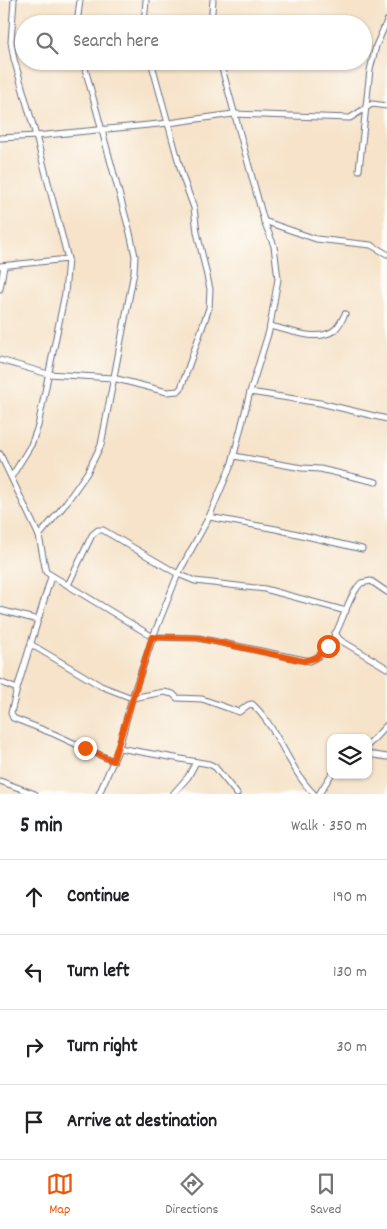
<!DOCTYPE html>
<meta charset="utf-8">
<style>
body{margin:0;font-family:Dekko,sans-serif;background:#f2f2f2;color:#202124}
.controls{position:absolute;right:15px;bottom:15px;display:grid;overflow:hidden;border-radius:10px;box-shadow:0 1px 4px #0004}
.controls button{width:45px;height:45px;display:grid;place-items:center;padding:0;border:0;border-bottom:1px solid #e0e0e0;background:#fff;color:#202124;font:25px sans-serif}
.stop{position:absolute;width:15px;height:15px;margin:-11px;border:4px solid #ea580c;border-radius:50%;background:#fff}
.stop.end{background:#ea580c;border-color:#fff;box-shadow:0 1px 5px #0008}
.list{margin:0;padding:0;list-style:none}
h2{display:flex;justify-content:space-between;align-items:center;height:65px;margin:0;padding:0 20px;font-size:21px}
h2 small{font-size:16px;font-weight:400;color:#757577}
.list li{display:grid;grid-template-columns:32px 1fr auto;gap:15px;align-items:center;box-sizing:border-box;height:75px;padding:0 20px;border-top:1px solid #e0e0e0}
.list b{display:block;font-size:19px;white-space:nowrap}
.list em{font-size:16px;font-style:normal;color:#757577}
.icon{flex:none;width:28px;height:28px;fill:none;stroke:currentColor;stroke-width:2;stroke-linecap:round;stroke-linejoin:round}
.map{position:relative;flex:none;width:387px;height:794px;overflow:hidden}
.search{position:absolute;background:#fff;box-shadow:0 1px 4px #0004;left:15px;right:15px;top:15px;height:55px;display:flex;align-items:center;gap:12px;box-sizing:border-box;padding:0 18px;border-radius:28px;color:#757577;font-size:19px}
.sheet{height:365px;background:#fff}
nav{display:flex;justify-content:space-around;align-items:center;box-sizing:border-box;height:70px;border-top:1px solid #e0e0e0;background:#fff;font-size:14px;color:#757577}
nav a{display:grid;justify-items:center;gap:2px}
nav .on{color:#ea580c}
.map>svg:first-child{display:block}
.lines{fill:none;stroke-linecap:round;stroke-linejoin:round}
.street-casing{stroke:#686e83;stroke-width:7}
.street{stroke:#fff;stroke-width:5}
.route{stroke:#ea580c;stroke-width:6}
</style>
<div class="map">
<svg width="387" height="794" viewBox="0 0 387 794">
<rect width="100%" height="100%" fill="#fdfcf7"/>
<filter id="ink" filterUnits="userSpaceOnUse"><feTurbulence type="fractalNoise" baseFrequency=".02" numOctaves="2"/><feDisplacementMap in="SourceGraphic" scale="10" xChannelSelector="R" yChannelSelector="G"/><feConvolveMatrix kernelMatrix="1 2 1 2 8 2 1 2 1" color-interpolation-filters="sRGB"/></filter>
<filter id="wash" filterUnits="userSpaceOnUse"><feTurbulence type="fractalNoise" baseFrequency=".0096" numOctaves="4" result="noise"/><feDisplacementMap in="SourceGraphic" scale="20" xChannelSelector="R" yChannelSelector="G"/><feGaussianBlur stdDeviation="1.12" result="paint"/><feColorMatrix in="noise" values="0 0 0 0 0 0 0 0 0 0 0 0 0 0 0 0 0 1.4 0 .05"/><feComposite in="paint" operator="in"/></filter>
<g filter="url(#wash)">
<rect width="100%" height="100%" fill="#f6e3c9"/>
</g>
<g filter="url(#ink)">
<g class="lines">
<defs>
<g id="street">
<path d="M14,0L11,42L14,59L36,136L169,123L233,114L350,118L372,104L387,106"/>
<path d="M77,24L80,0"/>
<path d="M144,24L146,0"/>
<path d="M211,24L213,0"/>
<path d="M0,138L36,136L68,259"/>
<path d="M359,170L370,70L376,46L387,21"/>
<path d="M264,221L316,239L371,245L387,254"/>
<path d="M0,266L68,259L65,293L38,426L31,445L12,476"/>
<path d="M0,289L4,266"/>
<path d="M270,326C288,330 317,342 333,331C339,327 342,320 345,314"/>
<path d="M0,360L48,374L113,378L167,392L178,391L181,388L209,308L210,289L197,232L194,208L183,178L151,61"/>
<path d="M250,392L320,403L387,419"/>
<path d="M0,454L39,536L46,572L153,637L198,638L310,661C340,649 341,605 361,583L371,581L387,592"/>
<path d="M234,456L302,468L320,469L376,482"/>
<path d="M209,517L276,529L362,549"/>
<path d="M39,536L63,507L87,473L101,445L134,272L135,256L130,233L83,61"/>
<path d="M68,585L92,535L98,530H103L178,574L195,581L265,589L346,611"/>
<path d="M0,610L38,620L51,577"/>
<path d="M335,633L340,640L387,668"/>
<path d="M32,645L101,686L132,698L164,692L173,694L177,698L202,699L239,712L248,705L252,704C277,726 290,771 314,794"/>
<path d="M0,682L17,689L38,620"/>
<path d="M17,689L11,713L13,718L54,734L113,761"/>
<path d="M368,745L387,725"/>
<path d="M119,748L209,764L215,767L237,794"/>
<path d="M368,754L387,757"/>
<path d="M0,781L35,794"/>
<path d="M99,794L119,748L132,698L153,637L178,574L209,517L232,463L250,392L269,331L278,279L274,246L264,221L220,61"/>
<path d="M173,794L188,777L196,762"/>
<path d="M319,794L331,775"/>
</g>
</defs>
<!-- street casing -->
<use href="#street" class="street-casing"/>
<!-- street -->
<use href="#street" class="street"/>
</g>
</g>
<g class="lines" filter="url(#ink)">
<!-- route -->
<path class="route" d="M85,748L113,761L152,637L198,638L304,661L316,658L328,646"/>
</g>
</svg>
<div class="controls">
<button><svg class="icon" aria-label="layers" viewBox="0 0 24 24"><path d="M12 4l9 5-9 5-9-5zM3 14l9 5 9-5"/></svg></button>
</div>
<div class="stop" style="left:328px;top:646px"></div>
<div class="stop end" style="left:85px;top:748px"></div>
<div class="search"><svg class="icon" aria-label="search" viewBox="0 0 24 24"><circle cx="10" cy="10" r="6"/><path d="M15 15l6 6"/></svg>Search here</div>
</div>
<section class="sheet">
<h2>5 min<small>Walk · 350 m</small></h2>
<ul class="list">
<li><svg class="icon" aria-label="ahead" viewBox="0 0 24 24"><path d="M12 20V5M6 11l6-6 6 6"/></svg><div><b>Continue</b></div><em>190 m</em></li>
<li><svg class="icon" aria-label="left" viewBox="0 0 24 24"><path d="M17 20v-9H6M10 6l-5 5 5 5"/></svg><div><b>Turn left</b></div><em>130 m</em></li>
<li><svg class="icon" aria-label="right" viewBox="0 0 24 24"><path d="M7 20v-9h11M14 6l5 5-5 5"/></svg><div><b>Turn right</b></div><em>30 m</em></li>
<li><svg class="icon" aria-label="arrive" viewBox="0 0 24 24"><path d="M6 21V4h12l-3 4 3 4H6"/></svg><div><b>Arrive at destination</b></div></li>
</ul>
</section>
<nav>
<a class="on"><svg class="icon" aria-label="map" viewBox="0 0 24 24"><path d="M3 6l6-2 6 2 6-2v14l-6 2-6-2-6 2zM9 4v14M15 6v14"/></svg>Map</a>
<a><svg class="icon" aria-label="directions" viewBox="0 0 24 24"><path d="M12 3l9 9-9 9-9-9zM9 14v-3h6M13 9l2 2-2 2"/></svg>Directions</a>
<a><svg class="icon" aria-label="saved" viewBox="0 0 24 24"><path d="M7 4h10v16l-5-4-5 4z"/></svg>Saved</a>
</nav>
